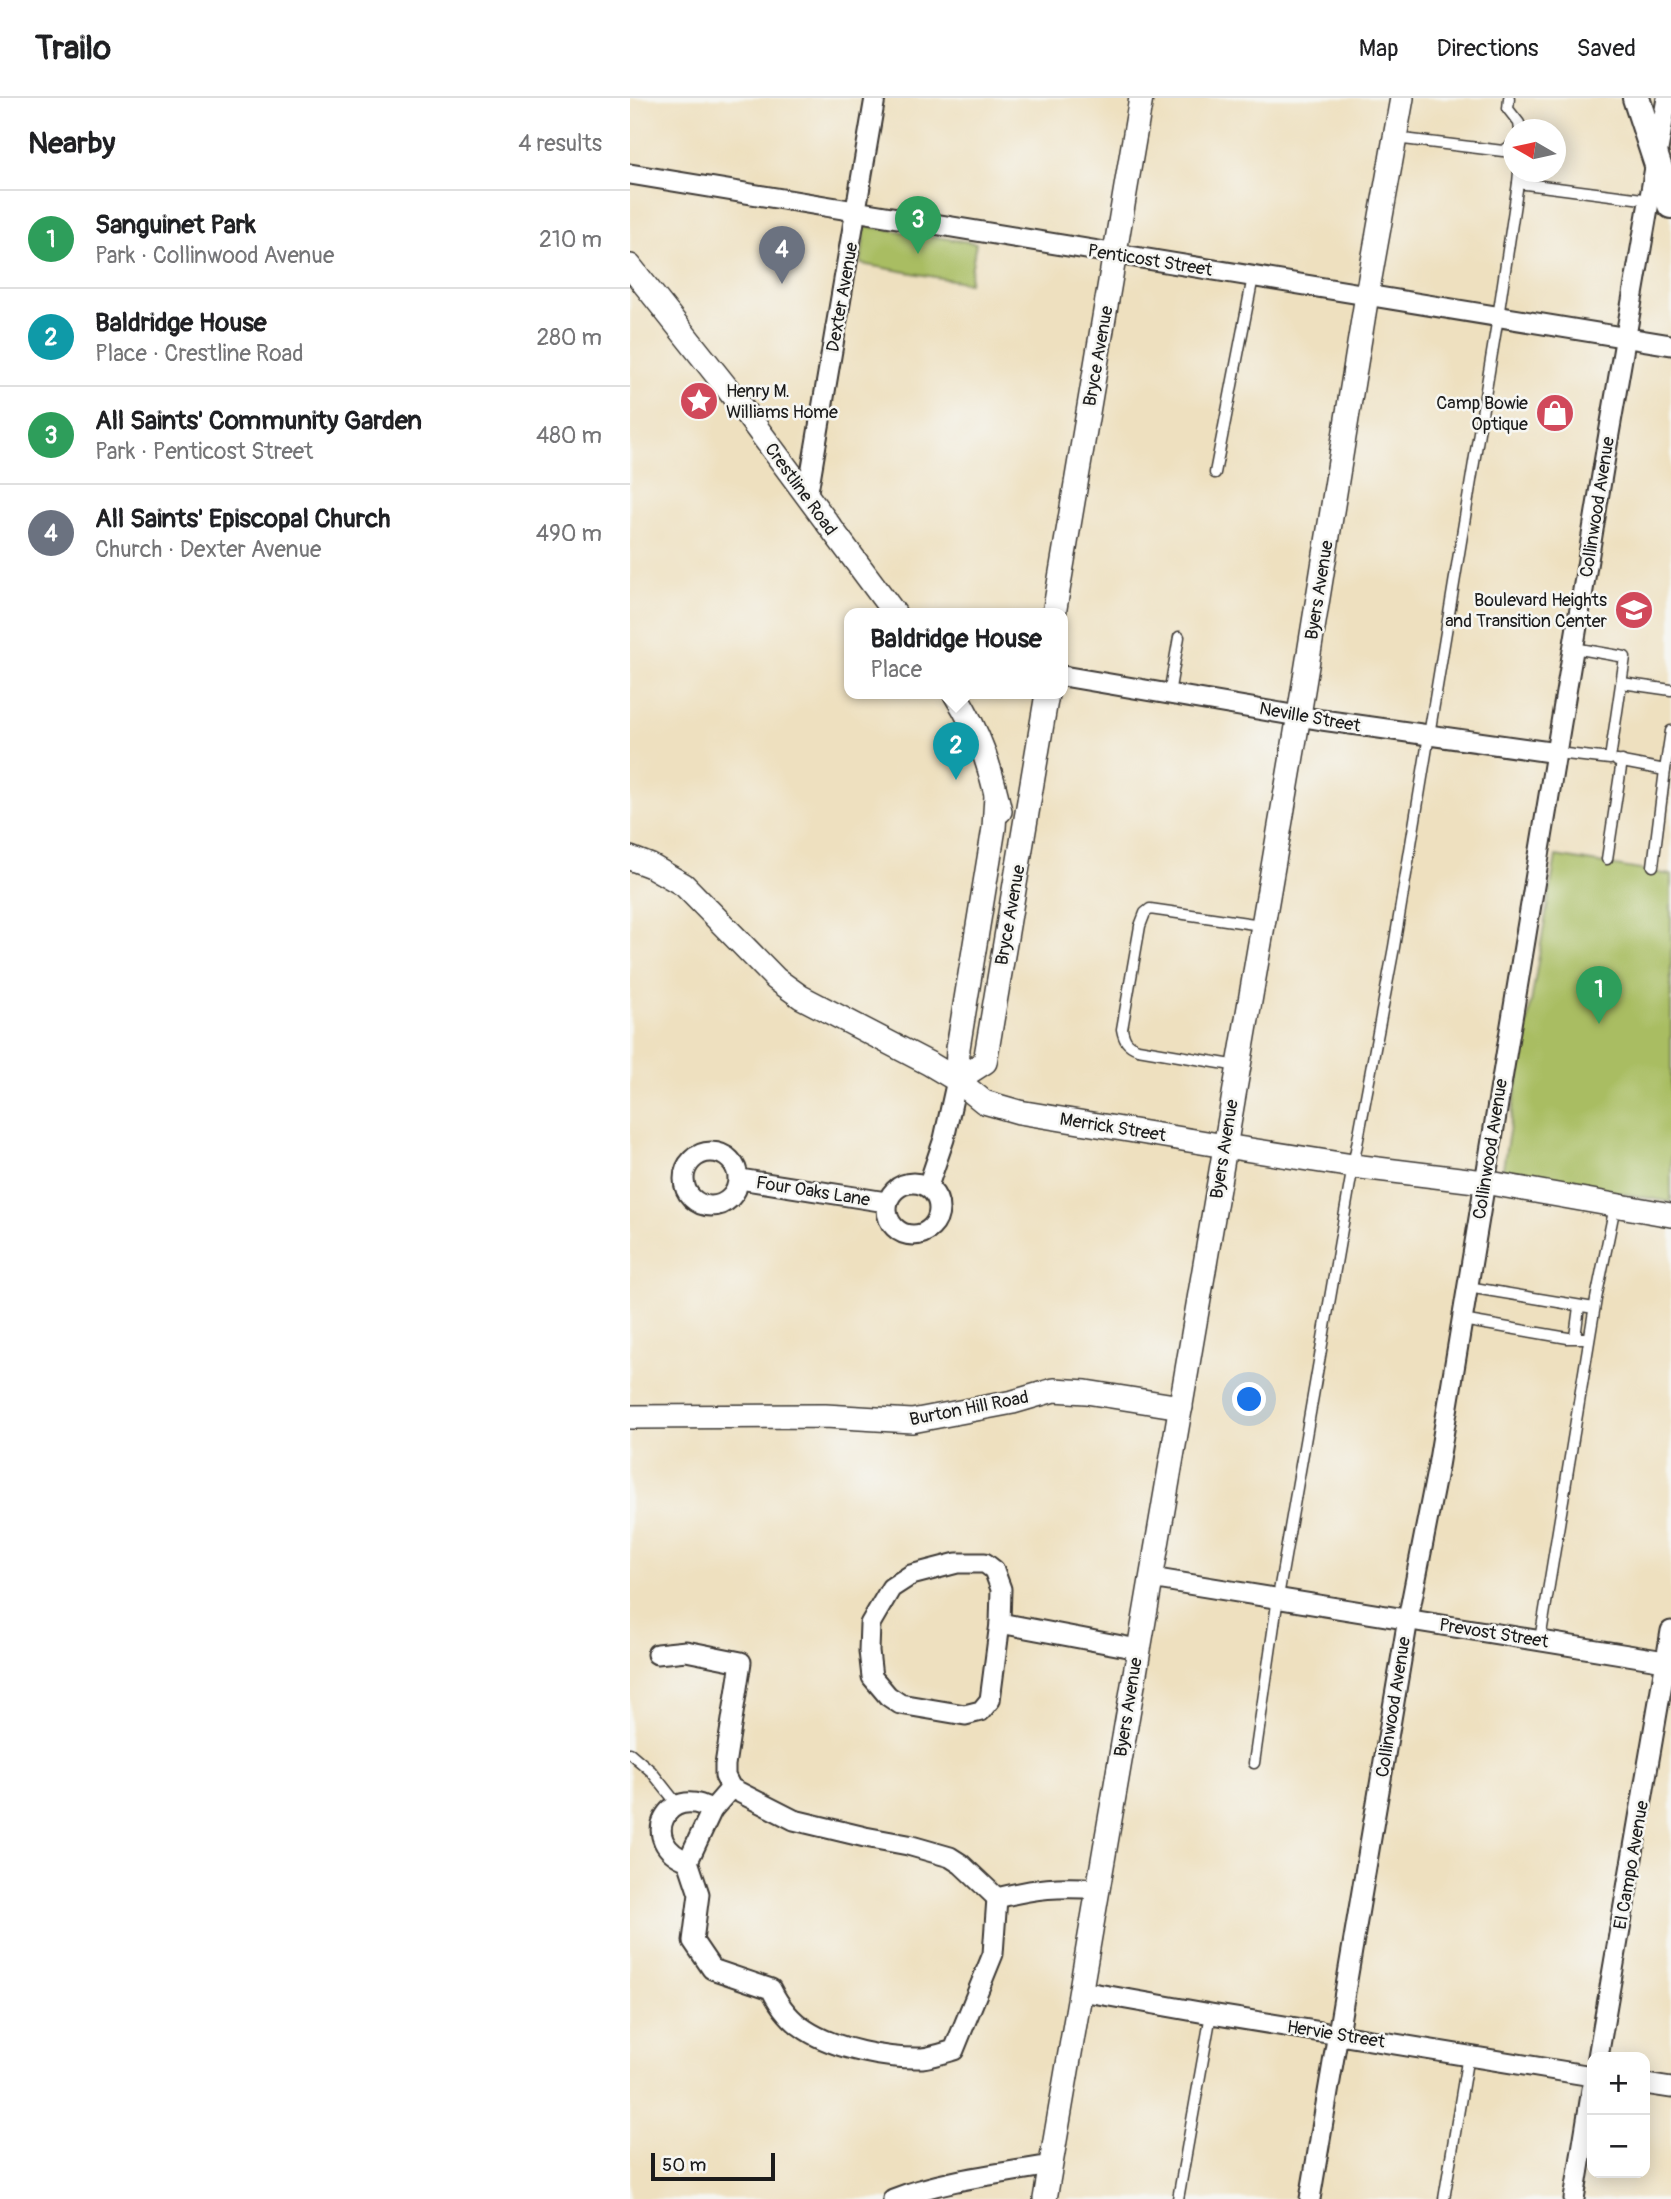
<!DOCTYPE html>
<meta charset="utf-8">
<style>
body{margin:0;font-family:Pangolin,sans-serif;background:#f6f6f6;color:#202124}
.controls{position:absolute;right:21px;bottom:21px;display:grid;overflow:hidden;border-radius:14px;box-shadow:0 4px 18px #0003}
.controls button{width:63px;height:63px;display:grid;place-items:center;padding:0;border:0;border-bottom:2px solid #e0e0e0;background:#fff;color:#202124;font:35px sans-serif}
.compass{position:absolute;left:873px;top:21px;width:63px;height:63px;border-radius:50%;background:#fff;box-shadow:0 4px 18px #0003;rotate:279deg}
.scale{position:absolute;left:21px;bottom:18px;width:124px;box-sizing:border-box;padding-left:7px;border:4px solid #1c1c1c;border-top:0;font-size:19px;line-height:24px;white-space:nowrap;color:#1c1c1c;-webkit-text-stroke:5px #f6f6f2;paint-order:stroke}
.you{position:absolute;left:620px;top:1302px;width:24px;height:24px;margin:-18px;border:5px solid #fff;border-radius:50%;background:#1a73e8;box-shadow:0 0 0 10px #1a73e833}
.badge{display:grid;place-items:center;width:46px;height:46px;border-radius:50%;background:#1a73e8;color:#fff;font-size:23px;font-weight:700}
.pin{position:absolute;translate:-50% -58px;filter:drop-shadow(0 2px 4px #0008)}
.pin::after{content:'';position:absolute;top:37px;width:24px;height:21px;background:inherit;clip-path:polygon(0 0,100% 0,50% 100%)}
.popup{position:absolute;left:214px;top:510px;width:224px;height:91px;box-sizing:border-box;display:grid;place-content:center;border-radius:14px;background:#fff;filter:drop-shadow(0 2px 5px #0005);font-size:23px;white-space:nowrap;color:#757577}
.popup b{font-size:26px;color:#202124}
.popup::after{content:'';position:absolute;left:50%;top:100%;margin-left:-14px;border:14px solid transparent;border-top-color:#fff}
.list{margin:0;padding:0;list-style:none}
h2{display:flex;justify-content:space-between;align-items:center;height:91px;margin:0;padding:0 28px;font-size:30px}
h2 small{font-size:23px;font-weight:400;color:#757577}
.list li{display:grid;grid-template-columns:46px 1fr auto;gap:21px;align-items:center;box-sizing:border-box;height:98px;padding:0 28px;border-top:2px solid #e0e0e0}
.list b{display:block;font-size:26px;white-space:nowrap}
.list p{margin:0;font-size:23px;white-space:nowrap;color:#757577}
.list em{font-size:23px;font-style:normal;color:#757577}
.map{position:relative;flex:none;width:1041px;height:2101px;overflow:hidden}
header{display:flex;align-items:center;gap:42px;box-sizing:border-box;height:98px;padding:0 35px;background:#fff;border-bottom:2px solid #e0e0e0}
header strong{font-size:33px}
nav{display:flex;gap:38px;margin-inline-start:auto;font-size:24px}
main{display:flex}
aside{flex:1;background:#fff}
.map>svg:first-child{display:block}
.green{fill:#a9bd62;stroke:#626c3f;stroke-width:2}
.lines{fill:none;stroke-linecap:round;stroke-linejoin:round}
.service-casing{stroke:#3c3934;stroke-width:13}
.minor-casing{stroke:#3c3934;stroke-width:23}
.tertiary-casing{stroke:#3c3934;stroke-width:26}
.secondary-casing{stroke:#3c3934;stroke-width:30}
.service{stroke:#fff;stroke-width:10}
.minor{stroke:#fff;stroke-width:19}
.tertiary{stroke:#fff;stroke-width:23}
.secondary{stroke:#fff;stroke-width:26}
.labels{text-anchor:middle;stroke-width:5;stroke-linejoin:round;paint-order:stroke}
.street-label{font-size:18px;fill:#1c1c1c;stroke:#f6f6f2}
.poi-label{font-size:18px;fill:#1c1c1c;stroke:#f6f6f2;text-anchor:end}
</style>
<header>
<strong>Trailo</strong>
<nav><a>Map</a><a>Directions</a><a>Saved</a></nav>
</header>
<main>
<aside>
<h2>Nearby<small>4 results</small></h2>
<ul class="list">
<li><span class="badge" style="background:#2e9e5b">1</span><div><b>Sanguinet Park</b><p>Park · Collinwood Avenue</p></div><em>210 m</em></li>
<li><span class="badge" style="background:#0f9aa8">2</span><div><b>Baldridge House</b><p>Place · Crestline Road</p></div><em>280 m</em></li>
<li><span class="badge" style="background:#2e9e5b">3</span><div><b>All Saints' Community Garden</b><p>Park · Penticost Street</p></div><em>480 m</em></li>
<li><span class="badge" style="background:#6b7280">4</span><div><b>All Saints' Episcopal Church</b><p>Church · Dexter Avenue</p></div><em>490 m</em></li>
</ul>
</aside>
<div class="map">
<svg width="1041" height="2101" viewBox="0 0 1041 2101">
<rect width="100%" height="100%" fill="#f6f6f2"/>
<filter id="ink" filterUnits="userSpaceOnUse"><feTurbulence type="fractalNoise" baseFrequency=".0143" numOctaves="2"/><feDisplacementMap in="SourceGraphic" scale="14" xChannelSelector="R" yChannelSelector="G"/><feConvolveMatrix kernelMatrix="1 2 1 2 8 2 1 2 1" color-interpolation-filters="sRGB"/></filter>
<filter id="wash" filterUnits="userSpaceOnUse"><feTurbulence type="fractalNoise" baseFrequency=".00686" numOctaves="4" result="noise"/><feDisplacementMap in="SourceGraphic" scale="28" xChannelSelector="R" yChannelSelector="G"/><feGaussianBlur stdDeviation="1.57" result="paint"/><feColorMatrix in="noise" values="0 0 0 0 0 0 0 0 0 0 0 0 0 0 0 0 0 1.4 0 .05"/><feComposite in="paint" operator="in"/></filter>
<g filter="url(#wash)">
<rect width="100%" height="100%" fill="#eee0bf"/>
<!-- green -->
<g class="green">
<path d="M235,128L346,145L339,185L231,166Z"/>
<path d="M926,758L1041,777V1104L872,1075Z"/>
</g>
</g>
<g filter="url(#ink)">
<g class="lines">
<defs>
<g id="service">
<path d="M879,0L878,11L889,25L890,32"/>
<path d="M765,40L873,53L884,46"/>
<path d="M888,85L889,74"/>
<path d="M585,375L623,179"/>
<path d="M992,585L1041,592"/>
<path d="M539,596L549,539"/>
<path d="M927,655L980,661L995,559L944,550"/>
<path d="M987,663L1035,672L1041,633"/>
<path d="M977,761L992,663"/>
<path d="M1023,768L1035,672"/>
<path d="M608,968L508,951C497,947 494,942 492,931L510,828L515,815L520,811L631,827"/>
<path d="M838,1189L964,1210"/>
<path d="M832,1222L938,1240H959"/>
<path d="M945,1239L949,1209"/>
<path d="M910,1542L966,1201L985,1108"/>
<path d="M0,1655L21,1673L48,1707"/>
<path d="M624,1665L648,1499L723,1068L764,849L868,219L888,85L1020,102"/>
<path d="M548,2101L581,1916"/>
<path d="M814,2101L838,1957"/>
</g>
<g id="minor">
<path d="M0,76L1041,247"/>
<path d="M177,399L245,0"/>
<path d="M433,578L692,622L927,655"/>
<circle cx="81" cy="1081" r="27"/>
<path d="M110,1081L256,1104"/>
<circle cx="283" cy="1111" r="26"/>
<path d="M298,1088L314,1041L327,982"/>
<path d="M327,1465H355L364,1472L371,1491L370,1525L360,1602L351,1613L335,1617L270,1606L258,1598L242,1579L239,1553L240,1526L261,1490L281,1477Z"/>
<path d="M521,1480L1041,1564"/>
<path d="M370,1525L508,1551"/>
<path d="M27,1556L56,1553L111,1564L95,1667V1678L101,1690L164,1722L235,1739L278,1747L320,1759L331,1766L367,1800C406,1790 429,1788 469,1791"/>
<path d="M101,1690L82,1712L58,1763L69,1796L63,1843L82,1871L141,1891C149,1907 160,1922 176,1932C205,1951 257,1961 292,1960C302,1959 314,1955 324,1952L363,1856L367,1800"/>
<path d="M58,1763C7,1745 37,1684 82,1712"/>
<path d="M451,1893L581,1916L962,1978"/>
<path d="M968,1959L1041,1533"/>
<path d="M1015,1986L1041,1990"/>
<path d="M263,2101C312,2082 369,2076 421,2067"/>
<path d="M680,2101L778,1521L808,1368L976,353L1037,0"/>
<path d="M944,2101L962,1991"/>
</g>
<g id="tertiary">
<path d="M0,168L97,290L265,516"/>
<path d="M424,516L511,0"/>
<path d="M325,596C350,636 360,668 370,713"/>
<path d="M0,760L21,768L54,787L146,881L171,899L300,966L327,982L354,1004L389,1014L595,1048L723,1068L854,1084L1041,1117"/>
<path d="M327,982L355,964L417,596"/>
<path d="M327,982L328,950L364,730L366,698"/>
<path d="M0,1319L195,1318L282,1323L383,1304L424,1292L456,1294L551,1309"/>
<path d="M415,2101L669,617L737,197L772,0"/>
</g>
<path id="secondary" d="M1006,0L1041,107"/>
</defs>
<!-- service casing -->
<use href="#service" class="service-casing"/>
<!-- minor casing -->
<use href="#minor" class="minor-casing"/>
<!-- tertiary casing -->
<use href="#tertiary" class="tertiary-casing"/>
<!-- secondary casing -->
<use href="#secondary" class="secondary-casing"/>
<!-- service -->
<use href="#service" class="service"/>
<!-- minor -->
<use href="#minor" class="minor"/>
<!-- tertiary -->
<use href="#tertiary" class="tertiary"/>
<!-- secondary -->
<use href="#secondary" class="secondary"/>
</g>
</g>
<!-- icons -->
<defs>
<symbol id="sight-disc" viewBox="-11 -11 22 22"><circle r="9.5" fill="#d1495b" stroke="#f6f6f2"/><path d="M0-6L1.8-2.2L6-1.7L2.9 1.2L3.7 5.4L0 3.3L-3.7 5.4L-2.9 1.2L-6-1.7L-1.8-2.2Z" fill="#fff"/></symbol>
<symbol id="shop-disc" viewBox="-11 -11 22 22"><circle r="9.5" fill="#d1495b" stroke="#f6f6f2"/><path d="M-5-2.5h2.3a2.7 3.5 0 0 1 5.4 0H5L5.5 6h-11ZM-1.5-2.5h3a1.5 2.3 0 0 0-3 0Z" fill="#fff"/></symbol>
<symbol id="school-disc" viewBox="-11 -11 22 22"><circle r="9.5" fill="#d1495b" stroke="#f6f6f2"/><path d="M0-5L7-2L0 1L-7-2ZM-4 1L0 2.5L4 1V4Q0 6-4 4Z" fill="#fff"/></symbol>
</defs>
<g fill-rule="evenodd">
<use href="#sight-disc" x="47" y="281" width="44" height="44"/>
<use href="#shop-disc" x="903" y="293" width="44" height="44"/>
<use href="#school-disc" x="982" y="490" width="44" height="44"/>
</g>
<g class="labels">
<!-- street labels -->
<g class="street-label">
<text transform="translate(520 162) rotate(9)" y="6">Penticost Street</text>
<text transform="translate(212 199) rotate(-80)" y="6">Dexter Avenue</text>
<text transform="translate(468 258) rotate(-80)" y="6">Bryce Avenue</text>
<text transform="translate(171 391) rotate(54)" y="6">Crestline Road</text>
<text transform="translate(967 409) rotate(-81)" y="6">Collinwood Avenue</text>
<text transform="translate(689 492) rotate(-81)" y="6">Byers Avenue</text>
<text transform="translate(680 619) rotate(10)" y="6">Neville Street</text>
<text transform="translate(380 817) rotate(-80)" y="6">Bryce Avenue</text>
<text transform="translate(483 1029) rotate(9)" y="6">Merrick Street</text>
<text transform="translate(594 1051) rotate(-81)" y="6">Byers Avenue</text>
<text transform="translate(860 1051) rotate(-81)" y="6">Collinwood Avenue</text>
<text transform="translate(183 1093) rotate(9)" y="6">Four Oaks Lane</text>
<text transform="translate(339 1310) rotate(-11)" y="6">Burton Hill Road</text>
<text transform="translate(864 1535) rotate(9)" y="6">Prevost Street</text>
<text transform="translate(498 1609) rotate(-81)" y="6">Byers Avenue</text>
<text transform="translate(763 1609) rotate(-81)" y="6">Collinwood Avenue</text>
<text transform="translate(1001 1767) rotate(-80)" y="6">El Campo Avenue</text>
<text transform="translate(706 1936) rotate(9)" y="6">Hervie Street</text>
</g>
<!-- poi labels -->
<g class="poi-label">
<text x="96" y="299" text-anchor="start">Henry M.<tspan x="96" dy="21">Williams Home</tspan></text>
<text x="898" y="311">Camp Bowie<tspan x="898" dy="21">Optique</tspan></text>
<text x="977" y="508">Boulevard Heights<tspan x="977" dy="21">and Transition Center</tspan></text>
</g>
</g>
</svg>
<div class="controls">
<button>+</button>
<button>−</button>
</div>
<svg class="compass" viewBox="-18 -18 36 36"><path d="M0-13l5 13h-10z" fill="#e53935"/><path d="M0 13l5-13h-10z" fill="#757577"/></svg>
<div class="scale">50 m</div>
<div class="you"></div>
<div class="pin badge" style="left:969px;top:926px;background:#2e9e5b">1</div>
<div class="pin badge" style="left:326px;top:682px;background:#0f9aa8">2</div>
<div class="popup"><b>Baldridge House</b>Place</div>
<div class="pin badge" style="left:288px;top:156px;background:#2e9e5b">3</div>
<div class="pin badge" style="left:152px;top:186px;background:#6b7280">4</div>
</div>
</main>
